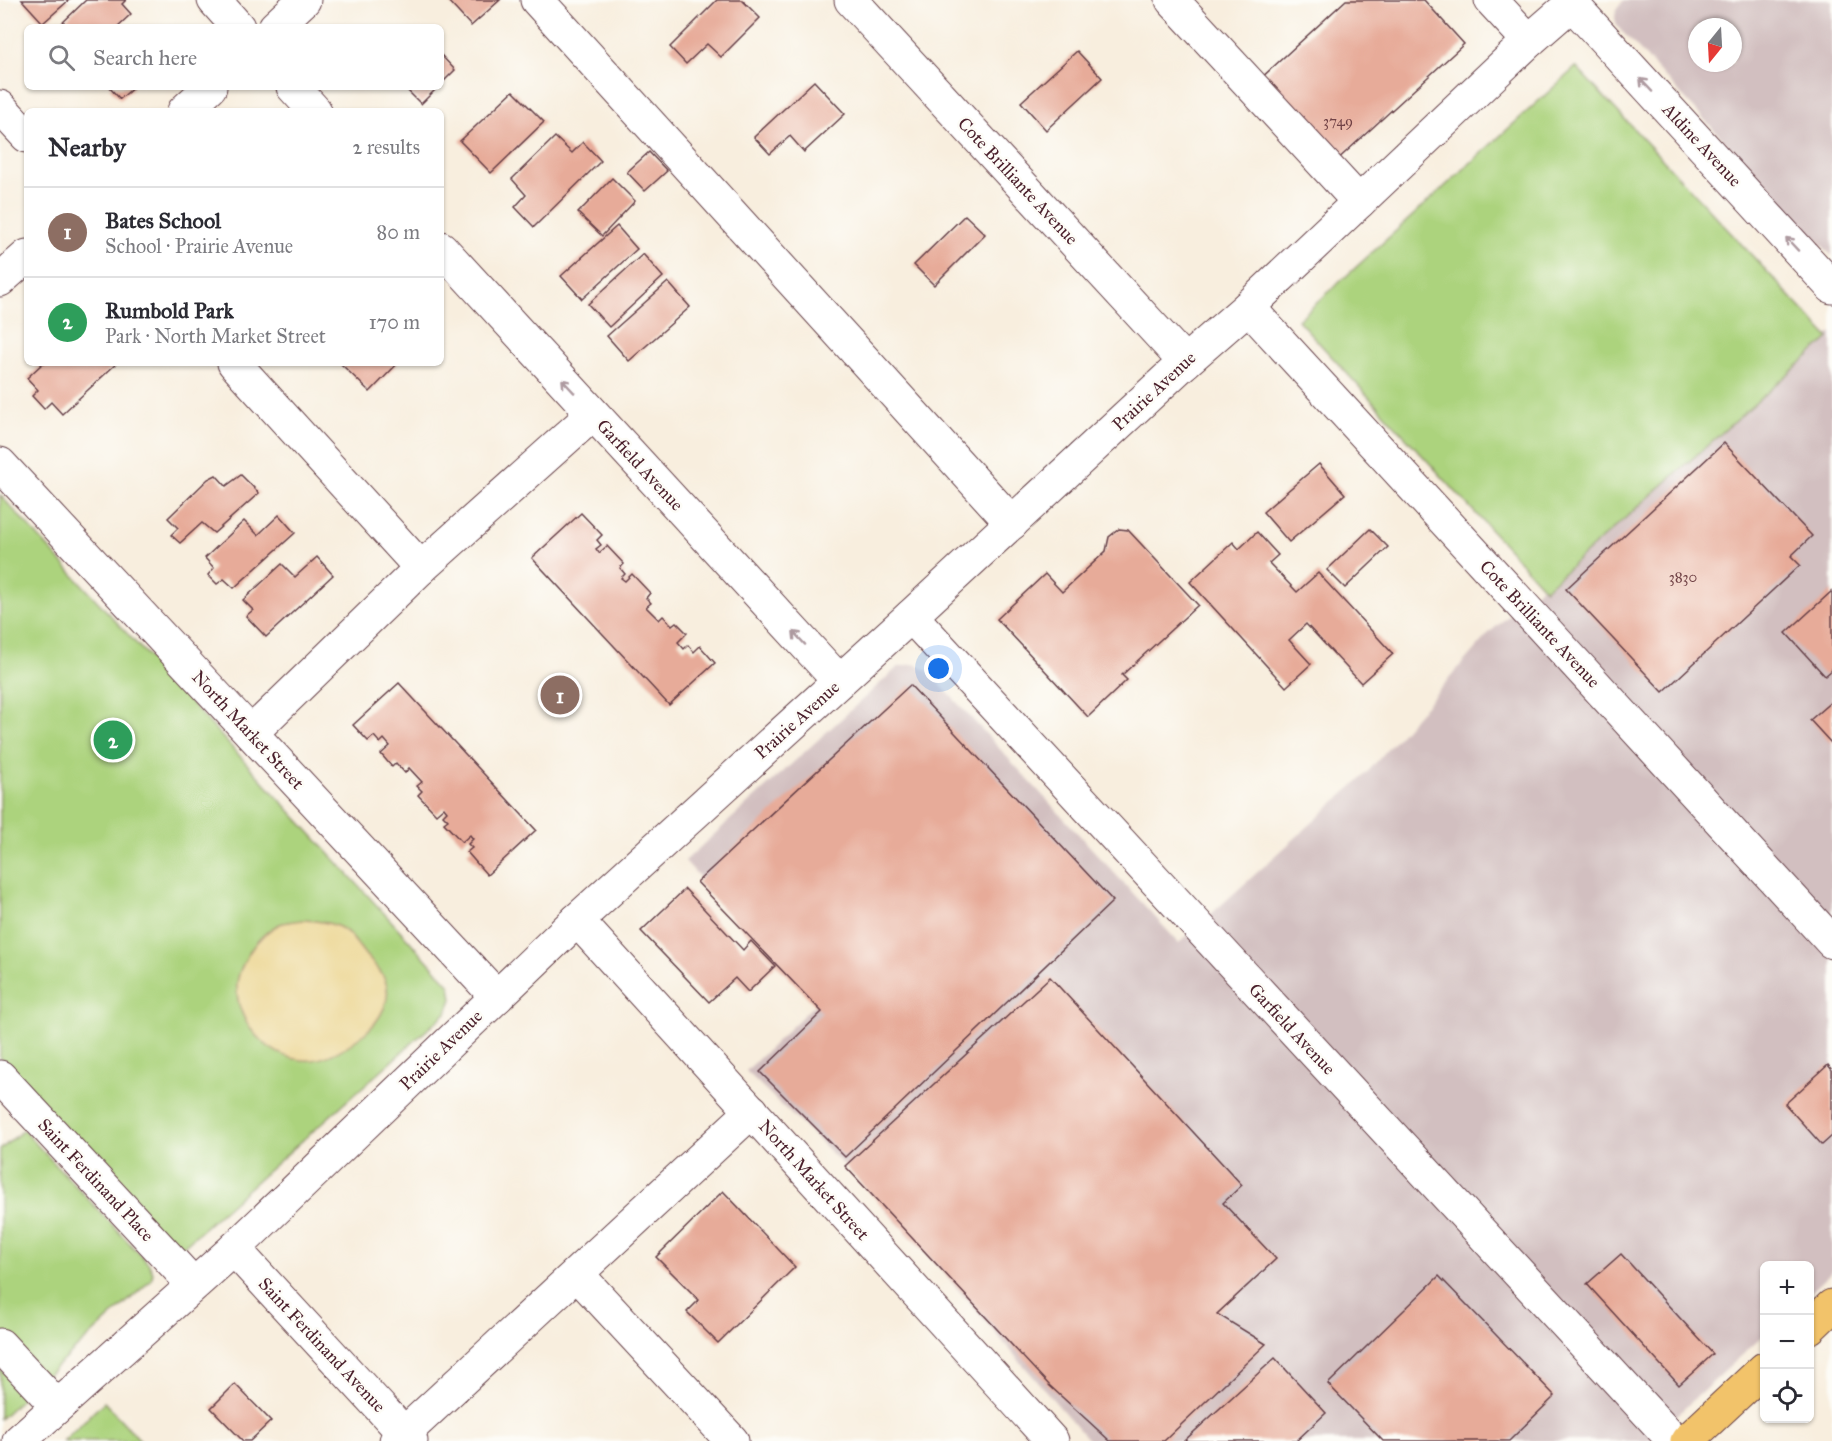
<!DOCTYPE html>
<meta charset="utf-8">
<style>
body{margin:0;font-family:"IM FELL Great Primer",serif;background:#f2f2f3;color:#2b2b33}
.controls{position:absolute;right:18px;bottom:18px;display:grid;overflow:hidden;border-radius:9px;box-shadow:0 2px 4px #0004}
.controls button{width:54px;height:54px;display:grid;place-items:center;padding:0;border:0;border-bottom:2px solid #e1e1e2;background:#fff;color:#2b2b33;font:30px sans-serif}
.compass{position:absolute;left:1688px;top:18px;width:54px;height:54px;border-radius:50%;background:#fff;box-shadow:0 2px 4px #0004;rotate:198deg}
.you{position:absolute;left:939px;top:669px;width:21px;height:21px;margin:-15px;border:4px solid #fff;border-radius:50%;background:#1a73e8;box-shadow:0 0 0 9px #1a73e833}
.badge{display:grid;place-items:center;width:39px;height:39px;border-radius:50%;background:#2563eb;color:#fff;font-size:20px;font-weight:700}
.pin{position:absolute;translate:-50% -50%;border:3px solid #fff;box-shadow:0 2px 6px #0006}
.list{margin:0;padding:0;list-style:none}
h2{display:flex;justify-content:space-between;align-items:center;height:78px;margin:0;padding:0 24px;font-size:26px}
h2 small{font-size:20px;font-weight:400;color:#7c7c81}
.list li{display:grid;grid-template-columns:39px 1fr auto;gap:18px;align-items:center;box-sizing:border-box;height:90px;padding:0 24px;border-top:2px solid #e1e1e2}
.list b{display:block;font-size:22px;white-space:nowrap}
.list p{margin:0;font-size:20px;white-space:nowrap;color:#7c7c81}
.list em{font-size:20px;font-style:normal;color:#7c7c81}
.icon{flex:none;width:33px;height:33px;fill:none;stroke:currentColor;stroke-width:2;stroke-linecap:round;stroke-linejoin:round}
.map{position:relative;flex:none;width:1832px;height:1441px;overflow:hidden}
.search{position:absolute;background:#fff;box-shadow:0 2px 4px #0004;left:24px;top:24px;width:420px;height:66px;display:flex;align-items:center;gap:15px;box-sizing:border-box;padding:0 21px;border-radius:9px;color:#7c7c81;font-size:22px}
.panel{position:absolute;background:#fff;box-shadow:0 2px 4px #0004;left:24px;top:108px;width:420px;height:258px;border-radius:9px}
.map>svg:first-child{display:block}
.industrial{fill:#d2bfc0;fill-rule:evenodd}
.green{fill:#acd37d;stroke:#7b7954;stroke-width:1.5}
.sand{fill:#eeda9e;stroke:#9c7c64;stroke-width:1.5}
.building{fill:#e7ab99}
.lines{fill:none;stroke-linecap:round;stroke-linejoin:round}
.minor-casing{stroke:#643e46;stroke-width:35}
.major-casing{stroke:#643e46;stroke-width:35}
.minor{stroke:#fff;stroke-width:33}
.major{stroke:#f2c36a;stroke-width:33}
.oneway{stroke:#ae9aa0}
.labels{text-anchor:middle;stroke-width:5;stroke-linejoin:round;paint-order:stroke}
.number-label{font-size:15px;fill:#714246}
.street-label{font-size:18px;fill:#4a1f2b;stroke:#fdfcf7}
</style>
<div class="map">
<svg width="1832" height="1441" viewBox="0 0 1832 1441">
<rect width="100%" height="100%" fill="#fdfcf7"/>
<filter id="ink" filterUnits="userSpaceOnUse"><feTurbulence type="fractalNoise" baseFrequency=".0167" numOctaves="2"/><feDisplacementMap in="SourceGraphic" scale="12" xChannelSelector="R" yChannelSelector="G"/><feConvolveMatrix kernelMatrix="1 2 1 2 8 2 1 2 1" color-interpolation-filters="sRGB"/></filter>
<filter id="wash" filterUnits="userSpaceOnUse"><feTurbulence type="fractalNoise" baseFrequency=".008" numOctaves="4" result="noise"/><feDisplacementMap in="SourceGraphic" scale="24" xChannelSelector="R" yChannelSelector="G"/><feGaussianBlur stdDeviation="1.35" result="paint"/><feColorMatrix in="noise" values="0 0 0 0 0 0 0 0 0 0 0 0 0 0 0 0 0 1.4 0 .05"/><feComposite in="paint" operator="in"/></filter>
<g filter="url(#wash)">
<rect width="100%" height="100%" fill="#f8eede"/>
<!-- industrial -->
<g class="industrial">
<path d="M1624,0H1832V256L1617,26L1615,18L1616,10ZM1697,27H1733V63H1697Z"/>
<path d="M1832,332V1272L1810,1293V1266H1764V1335L1649,1441H1089L940,1269L845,1166L746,1071L815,1004L685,861L898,667L914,664L927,670L1179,943L1365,775L1489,633Z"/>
</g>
<!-- green -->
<g class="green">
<path d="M1576,67L1829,338L1545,589L1298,320Z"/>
<path d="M0,495L450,985L452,999L447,1012L178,1251L0,1057Z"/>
<path d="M23,1130L149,1264L153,1273L151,1280L43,1379L0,1331V1150Z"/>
<path d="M0,1368L26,1395L0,1419Z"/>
<path d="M104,1402L141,1441H63Z"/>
</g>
<!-- sand -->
<path class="sand" d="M303,920C316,921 331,922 343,929C351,934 358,946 364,953C370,961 380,969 384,978C394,998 380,1021 364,1034C349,1046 331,1058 312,1060C273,1063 237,1026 237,989C236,978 242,965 248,955C255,942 267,930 280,924C287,921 296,921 303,920Z"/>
<g id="blocks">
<!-- building -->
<g class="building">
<path d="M22,0H69L43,23Z"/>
<path d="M86,0H126L122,4L131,14L117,27H58Z"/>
<path d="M447,0H500L471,26Z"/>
<path d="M717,0H742L760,18L721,57L707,44L686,64L670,47Z"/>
<path d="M1346,0H1424L1464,44L1335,162L1259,80Z"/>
<path d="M1077,51L1102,78L1046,130L1021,102Z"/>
<path d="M441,55L455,70L441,84Z"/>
<path d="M814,81L845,114L804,152L790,136L770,154L754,137Z"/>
<path d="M109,87H134L120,99Z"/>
<path d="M404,87H438L421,104Z"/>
<path d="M513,91L544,122L491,173L460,141Z"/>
<path d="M555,137L572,153L583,142L601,161L534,227L515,207L526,195L512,179Z"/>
<path d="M649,152L667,171L645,191L627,172Z"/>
<path d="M612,178L635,201L602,236L578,213Z"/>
<path d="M965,215L985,234L934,285L914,265Z"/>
<path d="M617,226L637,249L582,299L561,276Z"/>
<path d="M643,254L663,277L609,327L588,304Z"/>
<path d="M668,282L690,307L629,361L607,336Z"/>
<path d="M43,363H117L62,414L51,402L44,409L32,396L38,390L27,378Z"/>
<path d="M340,363H398L370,392Z"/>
<path d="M1724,443L1812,536L1791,556L1800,565L1663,692L1566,589Z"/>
<path d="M1319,464L1345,494L1289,542L1263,512Z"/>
<path d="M216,475L226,486L241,475L259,493L214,533L202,523L180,543L171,535L178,528L168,518L208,479Z"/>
<path d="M581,513L602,535L597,540L601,545L596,549L599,553L607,546L624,564L620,568L625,574L621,578L625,581L632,574L650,593L646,598L651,603L646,607L659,620L663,616L672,625L676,622L687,633L678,642L684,649L688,645L694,652L700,646L715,663L669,705L532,558Z"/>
<path d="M279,515L295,533L234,588L224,579L217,584L208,575L214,568L205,558L244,521L258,535Z"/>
<path d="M1119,529L1128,530L1198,605L1122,675L1127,680L1088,717L997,619L1045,574L1062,592L1106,551L1109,537Z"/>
<path d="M1370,529L1388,547L1345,588L1327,570Z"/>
<path d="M1257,532L1278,555L1269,563L1297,592L1318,573L1393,654L1361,683L1306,624L1289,640L1311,664L1286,687L1190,582L1233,542L1239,549Z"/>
<path d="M317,557L333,575L266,637L246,616L253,610L243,600L282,564L295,577Z"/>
<path d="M1832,591V670L1825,676L1786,633Z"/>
<path d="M399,683L536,830L487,875L467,852L472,848L468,844L473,839L470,835L462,842L444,823L448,820L443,815L447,811L444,807L436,814L418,795L422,791L417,786L422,782L409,768L405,773L396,763L392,767L381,754L390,746L384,739L380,743L374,736L368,741L353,725Z"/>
<path d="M910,685L1113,901L845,1157L760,1072L822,1012L697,882Z"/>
<path d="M1832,701V744L1810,720Z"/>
<path d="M685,889L743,950L751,941L775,966L748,992L735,978L709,1002L641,931Z"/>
<path d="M1050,977L1242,1185L1223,1203L1276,1259L1217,1314L1266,1344L1164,1441H1110L1050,1386L845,1166Z"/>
<path d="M1828,1065L1832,1070V1136L1822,1145L1785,1104Z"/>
<path d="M723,1191L795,1267L718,1343L687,1312L699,1300L656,1257Z"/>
<path d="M1621,1254L1713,1354L1679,1385L1587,1284Z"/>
<path d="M1439,1276L1555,1396L1509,1441H1383L1328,1384Z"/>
<path d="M1275,1358L1326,1413L1296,1441H1184Z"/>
<path d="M235,1384L271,1421L250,1441H243L211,1408Z"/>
</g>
</g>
</g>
<g filter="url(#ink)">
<use href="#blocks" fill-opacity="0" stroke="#643e46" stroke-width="1.5"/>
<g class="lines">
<defs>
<g id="minor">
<path d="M214,0L238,27"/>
<path d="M537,0L1012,523"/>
<path d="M851,0L1185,362"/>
<path d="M1172,0L1359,202"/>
<path d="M1491,0L1529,41"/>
<path d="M1572,4L1832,287"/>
<path d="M275,27L304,0"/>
<path d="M293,87L315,111"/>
<path d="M0,107L27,136"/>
<path d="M184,111L210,87"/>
<path d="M441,248L839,681"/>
<path d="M0,280L27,256"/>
<path d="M1248,307L1832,942"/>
<path d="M234,363L421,568"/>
<path d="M0,464L497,997"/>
<path d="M911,616L1674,1441"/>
<path d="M251,733L421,568L593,414"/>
<path d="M577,920L1052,1441"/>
<path d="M0,1077L193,1284"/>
<path d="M234,1249L411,1441"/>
<path d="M577,1274L732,1441"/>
<path d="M0,1345L57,1406"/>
<path d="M19,1441L234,1249L577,920L911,616L1185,362L1248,307L1529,41L1576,0"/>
<path d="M396,1441L752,1111"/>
</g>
<g id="major">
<path d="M1810,1327L1832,1306"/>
<path d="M1687,1441L1764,1369"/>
</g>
</defs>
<!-- minor casing -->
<use href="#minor" class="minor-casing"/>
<!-- major casing -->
<use href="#major" class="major-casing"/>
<!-- minor -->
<use href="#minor" class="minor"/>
<!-- major -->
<use href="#major" class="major"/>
</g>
<!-- one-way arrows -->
<defs><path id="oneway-shaft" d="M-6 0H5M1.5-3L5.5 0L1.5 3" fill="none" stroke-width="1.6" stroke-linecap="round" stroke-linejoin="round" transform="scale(1.5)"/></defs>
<g class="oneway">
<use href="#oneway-shaft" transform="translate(1646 85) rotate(-133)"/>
<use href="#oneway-shaft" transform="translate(1792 244) rotate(-133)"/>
<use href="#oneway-shaft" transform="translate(568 386) rotate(-133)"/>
<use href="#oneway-shaft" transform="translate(799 638) rotate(-133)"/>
</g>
</g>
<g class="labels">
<!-- number labels -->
<g class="number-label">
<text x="1338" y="126">3749</text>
<text x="1683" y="582">3830</text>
</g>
<!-- street labels -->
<g class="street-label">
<text transform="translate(1702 145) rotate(47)" y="6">Aldine Avenue</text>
<text transform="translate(1018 181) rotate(47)" y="6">Cote Brilliante Avenue</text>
<text transform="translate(1154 391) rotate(-43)" y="6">Prairie Avenue</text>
<text transform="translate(640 465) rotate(47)" y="6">Garfield Avenue</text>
<text transform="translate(1540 624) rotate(47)" y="6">Cote Brilliante Avenue</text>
<text transform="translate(797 720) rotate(-42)" y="6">Prairie Avenue</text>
<text transform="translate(248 730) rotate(47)" y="6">North Market Street</text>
<text transform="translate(1292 1029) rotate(47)" y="6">Garfield Avenue</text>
<text transform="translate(441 1050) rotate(-44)" y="6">Prairie Avenue</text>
<text transform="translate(96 1180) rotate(47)" y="6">Saint Ferdinand Place</text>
<text transform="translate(814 1180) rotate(48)" y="6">North Market Street</text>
<text transform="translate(322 1345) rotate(47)" y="6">Saint Ferdinand Avenue</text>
</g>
</g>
</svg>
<div class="controls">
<button>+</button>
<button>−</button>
<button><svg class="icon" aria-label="locate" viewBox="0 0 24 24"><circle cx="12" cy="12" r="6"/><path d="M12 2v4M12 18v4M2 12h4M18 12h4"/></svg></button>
</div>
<svg class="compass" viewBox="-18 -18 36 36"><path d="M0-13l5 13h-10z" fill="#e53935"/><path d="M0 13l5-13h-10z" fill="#7c7c81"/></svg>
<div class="you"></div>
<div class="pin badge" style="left:560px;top:695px;background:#8d6e63">1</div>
<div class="pin badge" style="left:113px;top:740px;background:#2e9e5b">2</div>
<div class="search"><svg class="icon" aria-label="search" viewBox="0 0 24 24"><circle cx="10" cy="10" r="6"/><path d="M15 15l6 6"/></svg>Search here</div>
<section class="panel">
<h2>Nearby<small>2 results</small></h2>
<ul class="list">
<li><span class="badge" style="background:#8d6e63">1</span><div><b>Bates School</b><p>School · Prairie Avenue</p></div><em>80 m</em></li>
<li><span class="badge" style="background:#2e9e5b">2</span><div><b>Rumbold Park</b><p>Park · North Market Street</p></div><em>170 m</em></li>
</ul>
</section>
</div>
